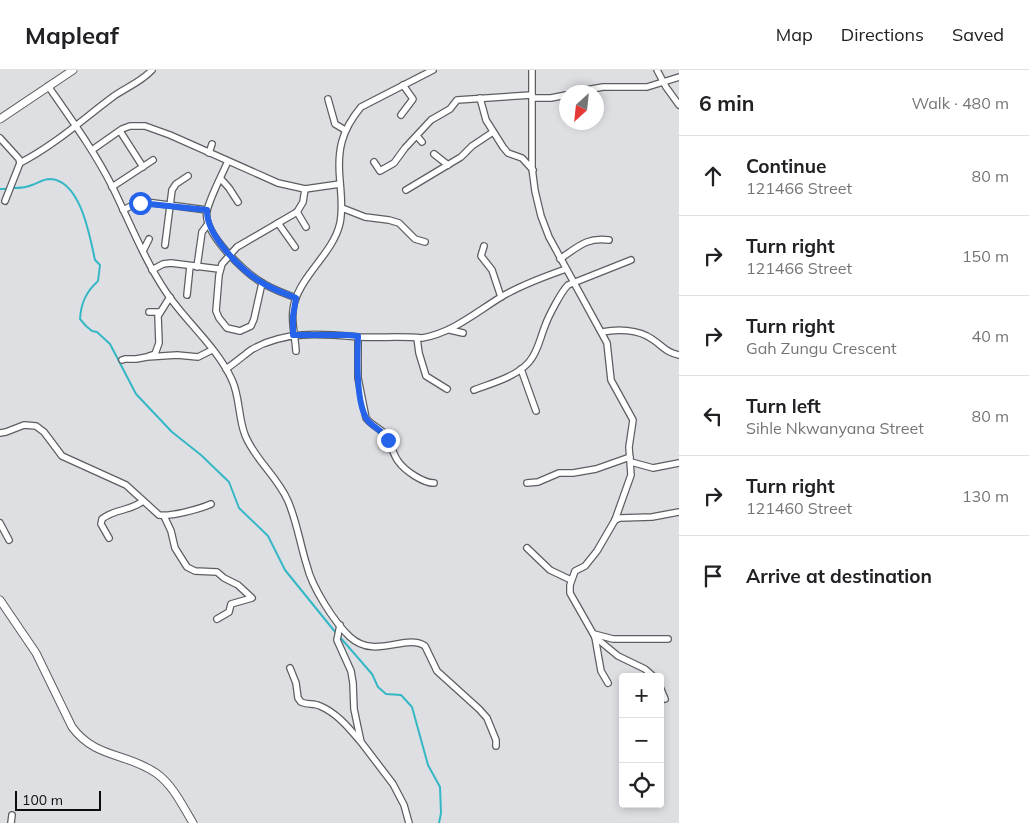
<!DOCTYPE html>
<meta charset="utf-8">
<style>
body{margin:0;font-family:Mulish,sans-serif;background:#f2f2f2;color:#202124}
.controls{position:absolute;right:15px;bottom:15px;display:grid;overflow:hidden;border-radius:5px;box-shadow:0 2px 8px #0003}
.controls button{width:45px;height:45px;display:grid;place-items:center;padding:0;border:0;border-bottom:1px solid #e0e0e0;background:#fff;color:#202124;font:25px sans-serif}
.compass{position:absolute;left:559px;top:15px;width:45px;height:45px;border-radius:50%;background:#fff;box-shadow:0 2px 8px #0003;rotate:207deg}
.scale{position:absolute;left:15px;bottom:12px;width:86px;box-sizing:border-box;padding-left:5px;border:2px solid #0d0d0f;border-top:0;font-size:14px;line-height:18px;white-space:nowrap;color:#0d0d0f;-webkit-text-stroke:4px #dddfe3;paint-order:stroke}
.stop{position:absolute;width:15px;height:15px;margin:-11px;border:4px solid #2563eb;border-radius:50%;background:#fff}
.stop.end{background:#2563eb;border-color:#fff;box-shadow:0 1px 5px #0008}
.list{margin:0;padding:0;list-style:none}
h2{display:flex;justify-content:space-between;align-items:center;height:65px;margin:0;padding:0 20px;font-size:21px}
h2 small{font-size:16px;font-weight:400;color:#757577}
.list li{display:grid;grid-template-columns:32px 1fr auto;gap:15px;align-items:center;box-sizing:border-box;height:80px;padding:0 20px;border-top:1px solid #e0e0e0}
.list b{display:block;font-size:19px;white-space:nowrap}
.list p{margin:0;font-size:16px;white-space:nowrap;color:#757577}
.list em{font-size:16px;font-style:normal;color:#757577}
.icon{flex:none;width:28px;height:28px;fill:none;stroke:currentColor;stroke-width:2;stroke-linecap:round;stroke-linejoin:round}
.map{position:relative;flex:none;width:679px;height:753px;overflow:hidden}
header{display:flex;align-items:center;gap:30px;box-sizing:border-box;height:70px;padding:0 25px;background:#fff;border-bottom:1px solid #e0e0e0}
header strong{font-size:24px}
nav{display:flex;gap:28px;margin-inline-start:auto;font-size:18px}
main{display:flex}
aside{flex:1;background:#fff}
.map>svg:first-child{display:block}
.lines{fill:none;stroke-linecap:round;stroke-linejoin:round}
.stream{stroke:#36b7c5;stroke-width:2}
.minor-casing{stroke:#5d5e62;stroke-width:8}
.tertiary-casing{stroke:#5d5e62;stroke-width:9}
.minor{stroke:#fff;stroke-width:5.5}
.tertiary{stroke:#fff;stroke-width:7}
.route{stroke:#2563eb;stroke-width:6}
</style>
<header>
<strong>Mapleaf</strong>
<nav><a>Map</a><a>Directions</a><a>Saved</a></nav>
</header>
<main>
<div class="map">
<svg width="679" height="753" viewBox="0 0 679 753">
<rect width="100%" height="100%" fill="#dddfe3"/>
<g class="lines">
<!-- stream -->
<g class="stream">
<path d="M13,118C20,118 26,118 32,115C38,113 43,109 50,109C81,110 90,168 95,190L100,195L98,211C86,222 81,233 80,249L86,256L92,261L97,262L110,274L136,324L172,362L201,385L229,412L239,438L268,466L285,500L336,563"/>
<path d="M0,119H8"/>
<path d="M339,566L372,604L378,617L386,624L401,625L412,637L428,695L440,717L441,743L439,753"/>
</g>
<defs>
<g id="minor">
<path d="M532,0V98L535,121L541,146L549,167L607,273L611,310L633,350L629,377L631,405L615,450L597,481L585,496L575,501L570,515V523L595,567L601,601L608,613"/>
<path d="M657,0L666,17L679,35"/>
<path d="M48,16C71,49 95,82 113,118C130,153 144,189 166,222C186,252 217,277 232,310C240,327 238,347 245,365C255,390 277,406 288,431C297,452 300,474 307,496C312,517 334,552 350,567C375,590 406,563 425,576L437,601L479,639L487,648L496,670V676"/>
<path d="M575,22L603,17H647L679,7"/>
<path d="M480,28L486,50L503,77L508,83L522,88L533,100"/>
<path d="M533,28H551L566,25"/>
<path d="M328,29L335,54L345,60"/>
<path d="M401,45L413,29L403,15"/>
<path d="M120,61L143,97"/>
<path d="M417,66L422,72"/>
<path d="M0,68L19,89L20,93L5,131"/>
<path d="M92,80L122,59L130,56H145L170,65L278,113L305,119L340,114"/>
<path d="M209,83L212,74"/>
<path d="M434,84L448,95"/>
<path d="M228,91C222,105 210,127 207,141C202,162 244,202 261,212C271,219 284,223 296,228"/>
<path d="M374,92L380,101L394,93L405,78L431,50L450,39L457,30L532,25"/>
<path d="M20,93C55,75 83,49 114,26C127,17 141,12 152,0"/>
<path d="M221,109L229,118L238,132"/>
<path d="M112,117L153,90"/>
<path d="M406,120L461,87L472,76L493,62"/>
<path d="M342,138L365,147L389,150L399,153L415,169L425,172"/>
<path d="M123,140L135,134L146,132L207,140"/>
<path d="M297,142L306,157"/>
<path d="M278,153L295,177"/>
<path d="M165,175L172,120L176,114L188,106"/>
<path d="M484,176L481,186L492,200L501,227"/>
<path d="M143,181L149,169"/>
<path d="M560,189C578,177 586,167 609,170"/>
<path d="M197,197L202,162L208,154"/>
<path d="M152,200L163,194L171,193L219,199"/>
<path d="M262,213L254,249L251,256L240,261L227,258L219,248L216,241L219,205L222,194L237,177L297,142L303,132L305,119"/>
<path d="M187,225L190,196"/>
<path d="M149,242H160"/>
<path d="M450,260L463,263"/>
<path d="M602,262C617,259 638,259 652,269C663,276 665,282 679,285"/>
<path d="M358,267V308L366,348C371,355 378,357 384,363C391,371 392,383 398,391C405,401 423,413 434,413"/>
<path d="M417,268L419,283L426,306L447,319"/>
<path d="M296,281C295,263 289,246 296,228C305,202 334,181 340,153C343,138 341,125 340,111C337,81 341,61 361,37L433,0"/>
<path d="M149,286L155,284L159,273L158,246L170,227"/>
<path d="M122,290L125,289H136L147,287L177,285L198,287L212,280"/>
<path d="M226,299C235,293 243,286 251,280C284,260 323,264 360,267C380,268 401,266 422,268C452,263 475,243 501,227C521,215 543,207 566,199"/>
<path d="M521,299L536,341"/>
<path d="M474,320C492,313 516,307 529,292C538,282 540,268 545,256C548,247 561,222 568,215L631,190"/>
<path d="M0,363L6,362L24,355L36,356L44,362L62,386L126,415L159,445C170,447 200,439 211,434"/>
<path d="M631,392L653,398L679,393"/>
<path d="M527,413L538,412L559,403H573L596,399L630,387"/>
<path d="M164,446L171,461L175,478L187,497L195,501L217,502L224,508L238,515L252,528L231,534L229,542L217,549"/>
<path d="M615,450L620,448L652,447L679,442"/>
<path d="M0,453L9,470"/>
<path d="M109,468L101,454L102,449C116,438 129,442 143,431"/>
<path d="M527,478L550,500L571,510"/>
<path d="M340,555L337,570L351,601L353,613L354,639L361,672L393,714L404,735L409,753"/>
<path d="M594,564L613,569H668"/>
<path d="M595,567L618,586L645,599L654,607"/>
<path d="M290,598L296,613L298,628L301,632C307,635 314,633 320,636C337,643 349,658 360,671"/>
<path d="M660,617L665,629"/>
<path d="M11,753L12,745"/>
</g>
<g id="tertiary">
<path d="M0,49L73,0"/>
<path d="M0,530L36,583L72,657C96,689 125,682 156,703C173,715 182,735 193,753"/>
</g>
</defs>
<!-- minor casing -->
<use href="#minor" class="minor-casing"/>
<!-- tertiary casing -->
<use href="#tertiary" class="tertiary-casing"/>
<!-- minor -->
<use href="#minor" class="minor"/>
<!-- tertiary -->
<use href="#tertiary" class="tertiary"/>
</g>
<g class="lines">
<!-- route -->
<path class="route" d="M140,133L207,140C206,165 241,200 261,212C271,219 284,223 296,228L293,246V265H347L358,266C357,288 356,329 366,348C371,357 382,359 388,370"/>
</g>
</svg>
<div class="controls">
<button>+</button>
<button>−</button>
<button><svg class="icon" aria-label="locate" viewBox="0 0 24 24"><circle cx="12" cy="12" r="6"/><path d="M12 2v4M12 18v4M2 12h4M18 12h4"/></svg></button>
</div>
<svg class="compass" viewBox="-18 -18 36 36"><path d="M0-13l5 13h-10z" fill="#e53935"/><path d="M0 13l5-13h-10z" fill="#757577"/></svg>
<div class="scale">100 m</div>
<div class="stop" style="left:140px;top:133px"></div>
<div class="stop end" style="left:388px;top:370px"></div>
</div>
<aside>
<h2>6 min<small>Walk · 480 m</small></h2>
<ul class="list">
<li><svg class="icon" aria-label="ahead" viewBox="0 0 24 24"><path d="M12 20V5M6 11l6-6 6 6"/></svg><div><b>Continue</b><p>121466 Street</p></div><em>80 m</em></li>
<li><svg class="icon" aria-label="right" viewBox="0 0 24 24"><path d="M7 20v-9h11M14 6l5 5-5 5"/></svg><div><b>Turn right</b><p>121466 Street</p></div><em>150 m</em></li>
<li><svg class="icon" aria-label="right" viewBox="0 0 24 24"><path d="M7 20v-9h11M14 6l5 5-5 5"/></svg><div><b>Turn right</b><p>Gah Zungu Crescent</p></div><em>40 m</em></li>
<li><svg class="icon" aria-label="left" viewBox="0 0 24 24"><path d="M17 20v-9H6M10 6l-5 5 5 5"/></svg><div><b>Turn left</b><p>Sihle Nkwanyana Street</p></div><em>80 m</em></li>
<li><svg class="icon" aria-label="right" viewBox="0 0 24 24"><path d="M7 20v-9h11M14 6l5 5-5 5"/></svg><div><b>Turn right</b><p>121460 Street</p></div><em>130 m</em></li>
<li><svg class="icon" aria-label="arrive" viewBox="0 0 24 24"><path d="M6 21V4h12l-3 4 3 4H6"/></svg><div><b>Arrive at destination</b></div></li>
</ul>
</aside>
</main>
